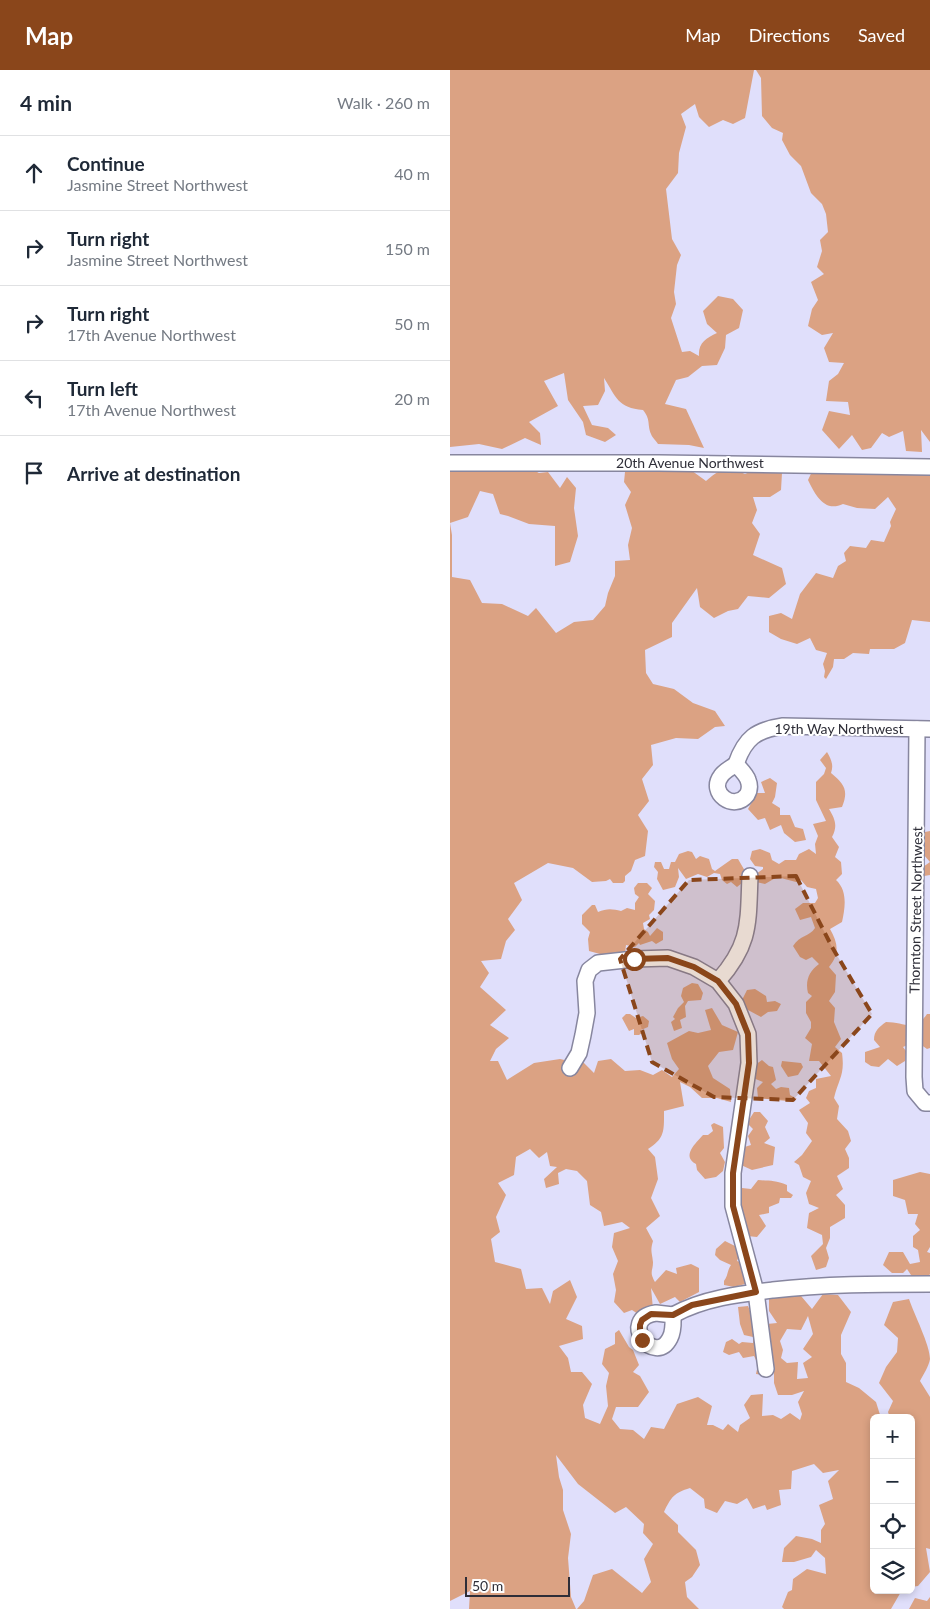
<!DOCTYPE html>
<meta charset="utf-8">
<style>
body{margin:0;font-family:Lato,sans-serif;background:#f6f6f7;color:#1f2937}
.controls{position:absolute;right:15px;bottom:15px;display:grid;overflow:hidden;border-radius:8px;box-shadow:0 2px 8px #0003}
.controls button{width:45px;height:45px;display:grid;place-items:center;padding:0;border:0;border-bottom:1px solid #e0e1e3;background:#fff;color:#1f2937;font:25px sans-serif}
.scale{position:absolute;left:15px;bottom:12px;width:105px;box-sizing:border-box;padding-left:5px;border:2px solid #2e2e38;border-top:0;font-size:14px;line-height:18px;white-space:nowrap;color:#2e2e38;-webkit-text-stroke:4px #fff;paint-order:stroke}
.stop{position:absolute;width:15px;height:15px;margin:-11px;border:4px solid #8a461b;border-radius:50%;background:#fff}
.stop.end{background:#8a461b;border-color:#fff;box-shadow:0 1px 5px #0008}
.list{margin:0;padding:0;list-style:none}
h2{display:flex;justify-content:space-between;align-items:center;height:65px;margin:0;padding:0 20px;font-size:21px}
h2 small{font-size:16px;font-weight:400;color:#747a83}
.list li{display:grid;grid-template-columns:32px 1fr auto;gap:15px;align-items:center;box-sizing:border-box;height:75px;padding:0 20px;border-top:1px solid #e0e1e3}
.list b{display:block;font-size:19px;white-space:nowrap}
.list p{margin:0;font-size:16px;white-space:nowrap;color:#747a83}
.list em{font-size:16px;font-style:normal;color:#747a83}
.icon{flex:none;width:28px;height:28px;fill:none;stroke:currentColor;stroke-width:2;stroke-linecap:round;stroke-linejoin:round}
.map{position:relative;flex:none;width:480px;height:1539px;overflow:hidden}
header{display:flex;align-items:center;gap:30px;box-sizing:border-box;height:70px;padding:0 25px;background:#8a461b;color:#fff}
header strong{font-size:24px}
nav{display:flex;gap:28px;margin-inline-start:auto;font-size:18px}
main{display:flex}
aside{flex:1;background:#fff}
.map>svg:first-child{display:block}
.green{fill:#dba283;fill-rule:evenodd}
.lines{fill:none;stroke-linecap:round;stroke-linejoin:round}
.minor-casing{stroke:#87869f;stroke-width:18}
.minor{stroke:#fff;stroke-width:15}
.route{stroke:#8a461b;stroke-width:6}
.marked{fill:#8a461b;fill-opacity:0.2;stroke:#8a461b;stroke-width:4;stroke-dasharray:10 6;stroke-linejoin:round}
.labels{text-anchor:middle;stroke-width:4;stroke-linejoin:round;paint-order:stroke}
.street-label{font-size:14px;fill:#2e2e38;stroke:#fff}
</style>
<header>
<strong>Map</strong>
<nav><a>Map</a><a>Directions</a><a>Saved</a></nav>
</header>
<main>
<aside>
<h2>4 min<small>Walk · 260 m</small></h2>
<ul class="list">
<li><svg class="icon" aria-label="ahead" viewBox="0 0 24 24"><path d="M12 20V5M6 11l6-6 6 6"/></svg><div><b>Continue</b><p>Jasmine Street Northwest</p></div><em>40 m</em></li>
<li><svg class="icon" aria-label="right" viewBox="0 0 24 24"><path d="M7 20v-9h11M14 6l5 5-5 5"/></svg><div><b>Turn right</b><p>Jasmine Street Northwest</p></div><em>150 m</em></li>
<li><svg class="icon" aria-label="right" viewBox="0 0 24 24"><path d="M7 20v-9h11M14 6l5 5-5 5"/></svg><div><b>Turn right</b><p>17th Avenue Northwest</p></div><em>50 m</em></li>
<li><svg class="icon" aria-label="left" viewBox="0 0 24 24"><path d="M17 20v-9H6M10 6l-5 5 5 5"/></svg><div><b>Turn left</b><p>17th Avenue Northwest</p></div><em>20 m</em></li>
<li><svg class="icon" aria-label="arrive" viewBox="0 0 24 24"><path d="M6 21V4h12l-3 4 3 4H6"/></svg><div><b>Arrive at destination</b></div></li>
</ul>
</aside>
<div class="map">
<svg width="480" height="1539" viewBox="0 0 480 1539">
<rect width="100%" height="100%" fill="#e0dffb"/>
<!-- green -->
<g class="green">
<path d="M0,0H304L295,48L283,54L273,50L259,57L249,47L245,34L231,44L236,57L229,83L228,103L216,119L222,169L231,185L227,195L224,222L226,234L221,248L232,282L240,281L249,286C248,273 256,268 267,263L257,254L253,241L268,226L283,229L293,240L289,258L276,265L275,278L267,295L252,296L238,307L226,310L215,334L236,339L254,378L239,375L208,374C206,371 202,367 201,364C197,354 201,350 193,340C168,338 166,327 154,308L155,321L148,335L133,336L142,355L158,358L166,365L155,372L136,365L133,352L118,330L114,303L94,311L108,336L79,352L90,363L91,375L75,368L52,379L29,374L0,377Z"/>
<path d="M306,0H480V372L471,360L472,382L456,381L453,361L439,367L432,363L421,378L412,380L402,365L389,379L372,360L379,341L400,345L398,332L376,331L379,311L388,304L394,293L379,292L374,278L383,263L372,265L358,256L362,239L368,230L361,212L374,204L367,197L372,181L370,170L378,162L376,144L372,134L361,123L351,96L340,85L332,70L333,63L322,58L312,46L311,8Z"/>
<path d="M190,387L238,398L256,411C271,398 277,396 295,404L315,396L332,403L331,420L320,427H303L307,440L302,453L310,464L303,485L332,498L336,514L319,528L298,526L288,539L278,541L264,548L250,537L247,518L222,553V567L195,580L196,603L203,614L224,619L243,633L265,641L275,656L265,657L248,669L226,668L201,675L203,695L192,709L199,731L188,745L198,761L195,786L185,790L181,801L175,806V811L173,813H163L160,809L156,811L142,812L123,798L98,793L64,813L72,830L58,849L65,860L56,871L51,889L31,891L39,903L30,917L56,940L40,955L59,968L46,979L40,991H48L57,1010L84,993L110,989L123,992L132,991L144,1003L148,991L161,989L175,1001L190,1000L203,1005L212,1000L222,1007L229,999L222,989L217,973L239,961L248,963L261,960L255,940L262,938L272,955L288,962L283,980L269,982L258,996L263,1008L280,1019L281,1032L267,1028H252L240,1017L230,1012L234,1036L214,1041C214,1061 215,1068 198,1079L205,1087L208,1109L201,1128L210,1146L196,1158L203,1171C200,1181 202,1182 203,1192C203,1202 199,1201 205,1212L216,1200L227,1204L226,1198L241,1194L249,1198V1222L230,1232L225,1227L210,1234L201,1218L203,1239L188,1244L182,1240L174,1243L164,1232L166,1220L163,1204L168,1191L162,1177L164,1163L180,1158L172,1152L154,1156L151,1142L140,1135L137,1111L127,1101L116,1099L108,1103L109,1114L96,1118L94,1109L107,1097L100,1096L97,1082L89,1088L80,1079L66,1087L64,1105L48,1113L56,1125L46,1147L50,1162L41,1169L45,1192L71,1199L76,1219L92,1218L100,1234L103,1221L120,1210L127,1227L116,1249L132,1256L133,1269L109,1276L118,1288L121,1302H132L142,1314L133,1335L135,1348L150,1354L158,1336L156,1316L159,1303L152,1294L155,1279L165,1274V1263L169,1260L179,1277L183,1280L189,1295L183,1302L190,1306L199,1322L188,1337H166L162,1349L170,1359L183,1360L194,1369L201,1357L214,1359L227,1334L248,1327L262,1336L257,1355H263L273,1360L278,1354L288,1362L290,1355L300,1348L294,1335L301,1325L313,1324L312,1346L323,1345L331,1349L340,1343L350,1350L352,1344L348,1332L354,1321L342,1325H328L324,1313V1301L315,1305L306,1304L308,1294L304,1286L293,1288L289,1282L279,1285L273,1282L276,1272L282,1269L289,1274L292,1272L303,1273V1267L294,1265L290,1254L288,1237L298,1236L306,1255L327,1253L319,1241V1228L346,1220L362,1239L373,1224L388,1225L401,1242L391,1265V1284L396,1293V1312L409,1318L426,1332L431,1348H424V1520H452L441,1539H334L332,1537L338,1522L342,1520L343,1509L357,1499L376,1504L375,1488L366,1480L361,1487L344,1492H332L334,1478L346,1466L362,1469L371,1473V1460L375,1454L369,1435L383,1429L378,1411L389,1400L373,1403L364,1394L342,1401L341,1419L329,1420L331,1435L317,1440L315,1435L303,1439L297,1428L287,1434L275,1431L267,1443L255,1438L254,1429L240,1418C224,1423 221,1427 214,1442L228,1455V1462L246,1480L250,1495L242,1507L235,1512L237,1527L249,1539H127L134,1531L143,1505L162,1499L192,1523L201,1512L194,1489L203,1474L193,1463L194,1454L176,1437L165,1443L128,1414L106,1385L109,1407L113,1420V1440L121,1464L118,1488L121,1527L126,1539H19L20,1521L0,1531V453L2,465V507L20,510L32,533L52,534L78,546L86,538L106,563L124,552L143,550L155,536L158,523L165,506V491L180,490L178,475L182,458L175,435L181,422L174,412L175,402ZM358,1246L363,1264L353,1279L362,1287L353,1293L358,1308L347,1309L348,1292L337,1293L331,1288L333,1280L330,1271L337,1259L351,1260Z"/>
<path d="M368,389L461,401L480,406V552L462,550L455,573L444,579H420L419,584L403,583L394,589H384L383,597L376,609L374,607L375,601L373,594L377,583L366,580L360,568L347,574L331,569L319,562V546L331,543L342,549L350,524L366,503L383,508L388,496L396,491L394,483L400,476L416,478L421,470L434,472L441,456L440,452L446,439L438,427L425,439L407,438L393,434C374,443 365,424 358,410Z"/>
<path d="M64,390L89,403L98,402L110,418L117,407L126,418L124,438L128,466L120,492L105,496V456L79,454L58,446L50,444L43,424L30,421L18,447L0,453V400Z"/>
<path d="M377,682C381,689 384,695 381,703C394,714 399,720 392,737L379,739C385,749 388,756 382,767L389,777L385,787L391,792L392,804L386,810C398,821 395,838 392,852L380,859C388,873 390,884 379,897L386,905L385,922L379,931L385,938L384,952L391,969L385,977L392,983C395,1005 389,1008 384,1028L389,1036L387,1049L398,1061L401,1071L395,1079L399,1088V1098L387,1106L393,1119L386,1125L395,1135V1148L380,1157V1168L376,1178L379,1188L376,1197L366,1200L361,1186L373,1174L372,1165L357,1158L359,1143L369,1138L359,1134L356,1123L361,1111L353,1107L349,1095L344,1092L352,1085L362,1071L356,1063L358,1053L349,1040L360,1033L356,1028L359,1021L366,1018V1009L381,1006L369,991H359L362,974L355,968L361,958V952L356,943V932L362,926L358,923C355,911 359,901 369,894L362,887L356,890L350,887L343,876C350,865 359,867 365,858L361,847L350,850L345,839L353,833H365L368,828L366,819L357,817L351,810L346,812L327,807L315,814L306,812V804L313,799V797L305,796L300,789L302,781L310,779L320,783L322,790L329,794L335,790H346L349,784L359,779L366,784L365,774L368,766L363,754L376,751L366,730V712L374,704L376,698L370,690Z"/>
<path d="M320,708L327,713L325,727L322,733L330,738V745H340L345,757L353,759L356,770L345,772L334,763L331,755L320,760L315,748L308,750L298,739L307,723H315L311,712Z"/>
<path d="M480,761V805L474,806L471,802L473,797L480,792L473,784L470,763Z"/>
<path d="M238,781L242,782L246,789L250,786L259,789L262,799L265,801L282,789H288L295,801L297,809L287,817L281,812L277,814L272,810L270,804L264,803L257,807L248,804L236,809L228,798L229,807L225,817L213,820L207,809L208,802L204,797L205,792H211L214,799H219L221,792H225L229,784Z"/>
<path d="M188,813H197L202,818L198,824L205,831L204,840L199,845L200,849L193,853L194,859L198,862L200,866L207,858L213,862V870L206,874L202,871L190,875L189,873L185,877L176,875L175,883L158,890L150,884L139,881L138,869L140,862L132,854V845L142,835H145L148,842C157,838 163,839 171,841L177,838L185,840V833L189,827L185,824L184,818Z"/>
<path d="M242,913L248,914L253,923L251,930L238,931L235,936L236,947L230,950L232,958L224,961L221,952L225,949L223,947L228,938L234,932L231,926L233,918Z"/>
<path d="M305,919L316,926L317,932L325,931L331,934L327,941L318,942L311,947L298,940L292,930L297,920Z"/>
<path d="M176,944H180L186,948L193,946L199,951L198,957L191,960L192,963L189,965H184V959L179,961L172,948Z"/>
<path d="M477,944H480V978L477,979C468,972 463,972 453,977L456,981L455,991L447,996L438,989L429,997L421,996L415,992V982L430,977L424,970C424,961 429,957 436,952C455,952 464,963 477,944Z"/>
<path d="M312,990L319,996L323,997L326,1010L321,1014L326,1019L331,1017L339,1018L340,1025L347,1029L337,1031L308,1028L307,1018L313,1012L303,1008L305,995Z"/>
<path d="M332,991L351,993L353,997L348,1005L338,1007L331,996Z"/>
<path d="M304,1042H310L318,1051L315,1057L320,1068L314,1073L325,1077L323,1095L302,1100L291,1095L288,1079L301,1075L298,1066L303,1059L297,1053Z"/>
<path d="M264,1053L273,1057L274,1078L270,1083L275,1092L273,1101L266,1107L255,1109L247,1100L246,1094C231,1086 246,1073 253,1065H258L263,1061L261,1055Z"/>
<path d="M470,1102L480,1104V1177L477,1182L480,1183V1204L478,1207L463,1208L457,1199L453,1203H442L433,1195L439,1182H453L460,1194L470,1192L468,1180L463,1177V1166L470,1160L465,1154L468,1144H458L455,1130L443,1126V1110Z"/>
<path d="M308,1110C320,1111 325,1110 337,1115V1121L343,1125L341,1128H330L329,1133L319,1137V1143L309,1145L316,1156L307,1167L297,1166L287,1158L294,1145L285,1134L292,1118L301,1119Z"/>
<path d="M275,1171L287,1177L289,1186L287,1191L296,1194L300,1206L295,1214L284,1217L274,1215V1211C278,1206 277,1201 281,1195L270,1190L265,1185L266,1179Z"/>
<path d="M459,1229C464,1244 480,1275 480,1289C479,1296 473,1305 470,1311L480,1327V1479L476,1478L480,1502L468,1516L461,1517V1348H440L438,1342L443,1331L429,1313L436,1297L447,1282L448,1268L434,1255L443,1232Z"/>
<path d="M480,1527V1539H459L465,1528L477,1531Z"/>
</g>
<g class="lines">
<defs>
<g id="minor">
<path d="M0,393H209L480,397"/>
<path d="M467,659L464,1007L465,1021L475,1033H480"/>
<path d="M286,694C295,668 306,660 333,656L480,659"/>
<path d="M286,694C290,699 296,704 298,710C300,715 300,720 297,725C284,742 258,723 271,706C274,701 281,698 286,694Z"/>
<path d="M268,911C301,874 298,853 300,806"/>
<path d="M120,998L129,983L133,965L137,943L135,911L139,900L148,893L184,889L218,888L244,897L268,911L286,934L298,964L299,993L283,1103V1136L306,1222L316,1299"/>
<path d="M206,1243L223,1245C223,1252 224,1261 220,1268C205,1298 167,1249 206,1243Z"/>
<path d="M223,1245C254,1228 289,1224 323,1220C375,1214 427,1214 480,1214"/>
</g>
</defs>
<!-- minor casing -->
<use href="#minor" class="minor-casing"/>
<!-- minor -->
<use href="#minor" class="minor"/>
</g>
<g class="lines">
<!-- route -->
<path class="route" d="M184,889L218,888L244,897L268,911L286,934L298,964L299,993L283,1103V1136L306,1222L242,1235L223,1245L201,1244L192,1250L190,1255V1266L192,1270"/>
</g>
<!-- marked area -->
<path class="marked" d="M346,806L382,877L422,944L343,1030L264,1027L202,992L170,889L239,810Z"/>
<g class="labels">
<!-- street labels -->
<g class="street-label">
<text x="240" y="398">20th Avenue Northwest</text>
<text x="389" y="664">19th Way Northwest</text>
<text transform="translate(466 840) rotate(-89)" y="5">Thornton Street Northwest</text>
</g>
</g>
</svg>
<div class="controls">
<button>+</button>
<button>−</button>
<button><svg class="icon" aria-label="locate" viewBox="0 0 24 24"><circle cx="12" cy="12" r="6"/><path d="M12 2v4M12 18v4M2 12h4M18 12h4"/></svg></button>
<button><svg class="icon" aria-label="layers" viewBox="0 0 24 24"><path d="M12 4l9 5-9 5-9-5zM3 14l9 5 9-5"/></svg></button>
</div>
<div class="scale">50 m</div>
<div class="stop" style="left:184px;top:889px"></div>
<div class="stop end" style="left:192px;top:1270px"></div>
</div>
</main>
